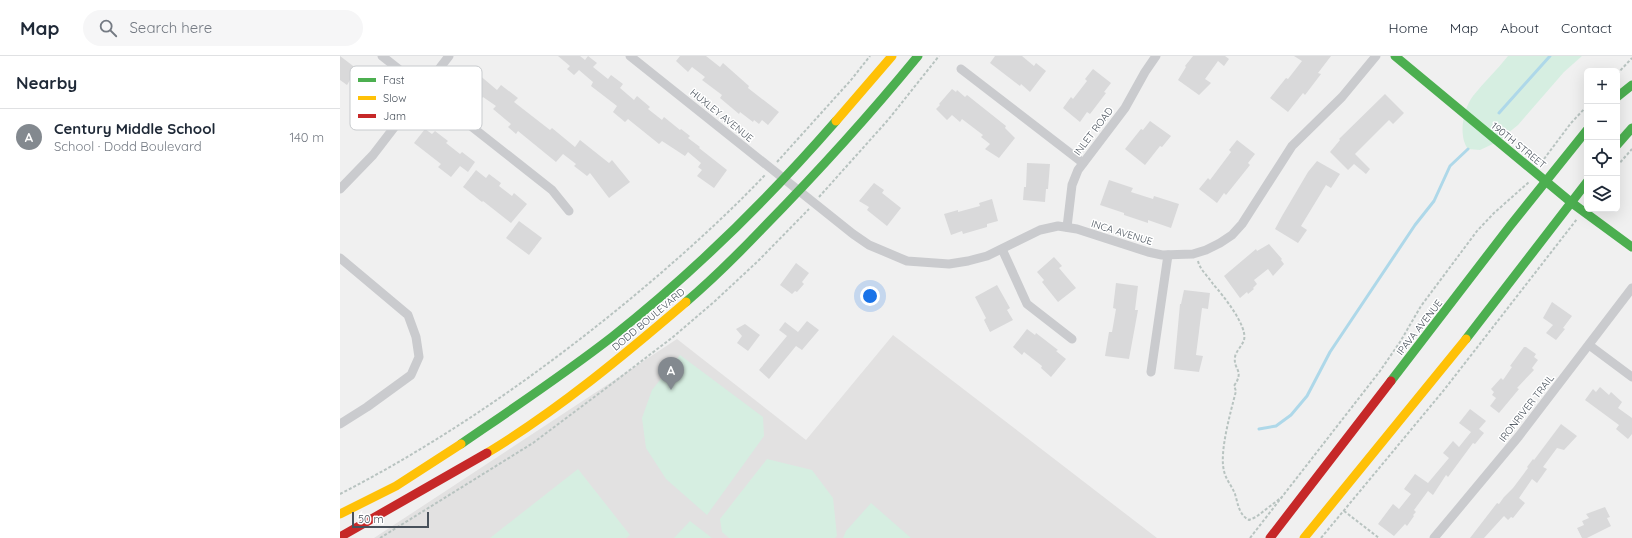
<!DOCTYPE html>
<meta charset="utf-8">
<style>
body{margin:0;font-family:Quicksand,sans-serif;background:#f6f6f7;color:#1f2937}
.controls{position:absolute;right:12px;top:12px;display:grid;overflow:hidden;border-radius:6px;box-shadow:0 4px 16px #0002}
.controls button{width:36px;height:36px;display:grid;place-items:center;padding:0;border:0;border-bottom:1px solid #e0e1e3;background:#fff;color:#1f2937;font:20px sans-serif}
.scale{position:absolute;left:12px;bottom:10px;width:77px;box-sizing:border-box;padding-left:4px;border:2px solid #48515b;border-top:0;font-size:11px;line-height:14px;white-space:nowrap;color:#48515b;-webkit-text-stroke:3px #fff;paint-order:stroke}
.you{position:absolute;left:530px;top:240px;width:14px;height:14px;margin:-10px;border:3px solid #fff;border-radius:50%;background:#1a73e8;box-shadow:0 0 0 6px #1a73e833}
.badge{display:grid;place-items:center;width:26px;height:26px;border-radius:50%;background:#83898f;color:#fff;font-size:13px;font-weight:700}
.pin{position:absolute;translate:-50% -33px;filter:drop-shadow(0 1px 2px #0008)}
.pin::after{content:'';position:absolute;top:21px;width:14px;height:12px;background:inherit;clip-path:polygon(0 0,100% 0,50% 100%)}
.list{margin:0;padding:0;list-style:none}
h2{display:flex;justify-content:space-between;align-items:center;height:52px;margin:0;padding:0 16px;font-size:17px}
h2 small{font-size:13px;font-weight:400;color:#747a83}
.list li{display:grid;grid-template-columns:26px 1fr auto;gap:12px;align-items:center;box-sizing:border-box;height:56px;padding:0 16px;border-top:1px solid #e0e1e3}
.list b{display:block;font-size:15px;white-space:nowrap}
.list p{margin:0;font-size:13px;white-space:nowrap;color:#747a83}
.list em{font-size:13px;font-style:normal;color:#747a83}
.icon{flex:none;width:22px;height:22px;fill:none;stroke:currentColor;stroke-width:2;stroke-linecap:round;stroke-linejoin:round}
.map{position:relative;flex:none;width:1292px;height:482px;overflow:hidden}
header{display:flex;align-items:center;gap:24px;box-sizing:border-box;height:56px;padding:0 20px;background:#fff;border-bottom:1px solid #e0e1e3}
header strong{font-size:19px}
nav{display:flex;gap:22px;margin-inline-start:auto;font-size:14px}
.search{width:280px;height:36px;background:#f6f6f7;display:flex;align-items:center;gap:10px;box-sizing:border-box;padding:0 14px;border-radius:22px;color:#747a83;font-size:15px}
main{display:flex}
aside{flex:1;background:#fff}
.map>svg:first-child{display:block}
.education{fill:#e2e1e1}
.green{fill:#d6eee1}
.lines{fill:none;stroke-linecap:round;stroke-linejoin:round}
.stream{stroke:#aed8e9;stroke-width:3}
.building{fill:#d9d9da}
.path{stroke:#b8c3c0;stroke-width:2;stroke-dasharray:3 2;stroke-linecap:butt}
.street{stroke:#cacbce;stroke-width:9}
.fast{stroke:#4caf50;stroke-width:9}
.slow{stroke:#ffc107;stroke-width:9}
.jam{stroke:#c62828;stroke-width:9}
.labels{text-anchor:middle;stroke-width:3;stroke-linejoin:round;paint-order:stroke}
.street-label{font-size:10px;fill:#48515b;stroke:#fff}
.key{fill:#fff;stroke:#c8cbce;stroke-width:1}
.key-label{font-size:11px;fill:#48515b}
</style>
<header>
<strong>Map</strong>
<div class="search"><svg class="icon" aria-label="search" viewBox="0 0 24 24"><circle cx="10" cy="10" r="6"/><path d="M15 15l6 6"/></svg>Search here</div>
<nav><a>Home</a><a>Map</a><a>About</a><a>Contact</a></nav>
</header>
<main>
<aside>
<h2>Nearby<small></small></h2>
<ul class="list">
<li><span class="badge">A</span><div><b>Century Middle School</b><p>School · Dodd Boulevard</p></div><em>140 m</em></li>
</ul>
</aside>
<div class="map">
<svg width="1292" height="482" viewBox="0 0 1292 482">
<rect width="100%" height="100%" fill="#f0f0f0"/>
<!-- education -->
<path class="education" d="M553,279L817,482H34L337,283L466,384Z"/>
<!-- green -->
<g class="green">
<path d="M1168,0H1242L1224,16L1178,69L1157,86L1140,94L1128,93C1118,80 1123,53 1133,40C1144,26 1157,14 1168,0Z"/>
<path d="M340,299L423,361L424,380L367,459L326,423L306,392L302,362L312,334Z"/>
<path d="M427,403L472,414L493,442L497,480L495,482H389L382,476L380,463Z"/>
<path d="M238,413L290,479L286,482H150Z"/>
<path d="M531,447L571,482H503L506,475Z"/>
<path d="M350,465L372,482H334Z"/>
</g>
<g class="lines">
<!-- stream -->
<g class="stream">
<path d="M1159,57L1210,0"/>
<path d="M919,373L936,370L951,359L967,340L990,296L1075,169L1094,145L1110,110L1128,93"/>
</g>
</g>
<!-- building -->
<g class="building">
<path d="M0,0L42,32L37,40L43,45L34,57L18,45L25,35L10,24L7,29L0,24Z"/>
<path d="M218,0H240L245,4L248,0L257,7L253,11L268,23L271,19L283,28L280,32L294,44L297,40L310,51L308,53L322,64L324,61L340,74L341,73L350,80L348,82L360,91L359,92L387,114L374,132L357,120L362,114L358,111L361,107L348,96L345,100L322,85L319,88L288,63L285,66L273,56L277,50L251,30L253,26L239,14L234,19L227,13L230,10Z"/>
<path d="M340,0H366L380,11L383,7L409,30L408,32L439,56L428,69L422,64L419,68L414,64L413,66L400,56L399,58L380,42L382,39L362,24L365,21L352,11L348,16L336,5Z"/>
<path d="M655,0H682L694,10L696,7L706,15L690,36L681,28L680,30L650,7Z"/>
<path d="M853,0H885L889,3L884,10L878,5L865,23L871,27L859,39L838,24L846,11L845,10Z"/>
<path d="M954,0H991L978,17L981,18L965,39L963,37L948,56L930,42L946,22L948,23L962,5Z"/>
<path d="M131,12L157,34L161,29L178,42L174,46L210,74L212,72L235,91L240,84L269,107L272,104L290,126L269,142L250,117L247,120L234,110L236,108L223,98L216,106L178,75L176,78L168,71L171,68L153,53L156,50L143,41L141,43L120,26Z"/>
<path d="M753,13L771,27L764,36L766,37L750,58L747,56L740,66L723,52L731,41L733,43L747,25L745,23Z"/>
<path d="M612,33L616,36L617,34L625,41L627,39L666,70L665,72L675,82L659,102L645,93L650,88L641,81L643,79L622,63L620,66L612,59L607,64L596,53L600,49L599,48Z"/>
<path d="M1045,38L1064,57L1053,68L1049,64L1015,98L1030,113L1026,118L1014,108L1008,114L990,96L1000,84L999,83Z"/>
<path d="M810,65L831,80L822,91L820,90L805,109L785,93L801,73L803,74Z"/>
<path d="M85,73L92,78L95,75L108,85L106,87L120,98L122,96L135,106L128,116L120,110L111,121L98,111L101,108L74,87Z"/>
<path d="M897,84L915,98L908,107L910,109L886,139L884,137L877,147L859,133L868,122L870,124L891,96L889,94Z"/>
<path d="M977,105L1000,118L991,132L986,129L961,170L967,174L958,187L935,173L942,160L968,116Z"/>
<path d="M687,107L710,108L708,133H706L705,146L683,144L684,131H686Z"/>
<path d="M136,114L146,122L149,118L161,127L159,130L172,140L174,137L187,148L171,167L143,145L142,146L123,131Z"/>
<path d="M769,124L793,132L791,136L813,143L814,140L839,148L831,172L808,164V167L784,159V157L760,149Z"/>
<path d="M534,127L544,134L542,137L561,152L547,170L527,154L529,151L519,145Z"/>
<path d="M652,143L658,165L647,168V171L623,178L622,175L611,179L604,158L618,154V156L640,150L639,147Z"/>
<path d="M179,165L202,182L189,199L166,182Z"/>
<path d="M929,188L942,203L941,204L944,208L933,220L928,213L914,224L917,228L913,232L914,233L908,238L907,236L900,242L884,220L916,193L917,195Z"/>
<path d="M714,201L722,210L719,212L736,232L718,246L702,226L704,224L697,216Z"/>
<path d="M456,207L469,217L462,226L464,228L457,236L455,235L452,238L440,229Z"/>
<path d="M776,227L798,230L795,254H798L789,303L765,300L769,276H772L776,253L773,252Z"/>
<path d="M657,229L670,252L667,254L673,264L650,276L644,264L646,262L635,241Z"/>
<path d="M844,234L870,237L868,253L862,252L856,299L863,300L859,316L834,313L840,248H841Z"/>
<path d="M1212,246L1232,260L1223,272L1225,273L1216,284L1206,277L1213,269L1203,262Z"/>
<path d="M467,265L479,274L462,294L456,290L429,323L419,314L447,280L439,274L445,266L458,276Z"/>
<path d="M405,268L420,279L408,295L397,287L402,280L396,273Z"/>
<path d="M687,273L695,279L696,277L718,294L716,295L726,303L711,321L701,312L702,310L684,296L682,299L673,291Z"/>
<path d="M1184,291H1186L1196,298L1194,301L1198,304L1192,312L1194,314L1177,332L1179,333L1159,357L1150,350L1156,342L1152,339L1154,336L1151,333L1161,322L1163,324L1172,311L1170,310Z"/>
<path d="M1260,331L1269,339L1271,336L1282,346L1278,352L1292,362V378L1288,383L1276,373L1279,369L1245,344L1253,333L1256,336Z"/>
<path d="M1130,353L1146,365L1139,373L1144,377L1135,388L1133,387L1108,421L1106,419L1093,439L1088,435L1074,454L1076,456L1073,459L1074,460L1067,470L1065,468L1054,480L1038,468L1053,448L1059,453L1071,438L1064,433L1075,418L1088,427L1109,402L1103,397L1113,385L1119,391L1131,376L1119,367Z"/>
<path d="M1221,368L1237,380L1224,394L1217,392L1203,411L1207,413L1197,427L1192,423L1179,442L1185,447L1173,462L1171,461L1168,464L1164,460L1144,482H1130L1157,447L1159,448L1164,441L1173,432L1188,412L1187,411L1193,403L1194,404Z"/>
<path d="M1265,451L1270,461L1267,462L1271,470L1247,482H1242L1237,472L1244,469L1242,465L1249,462L1246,458Z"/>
</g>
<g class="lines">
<!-- path -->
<g class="path">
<path d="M1277,18L1292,2"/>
<path d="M437,106L511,24L530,0"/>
<path d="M1201,107L1231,67L1247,50"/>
<path d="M1277,110L1292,93"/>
<path d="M479,141L548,64L599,0"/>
<path d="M858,205C860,214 868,220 873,228C882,238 908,270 904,284C902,290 896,295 895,301C893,314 905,314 894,330L896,335C891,355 879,396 884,415C886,424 892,430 895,438C898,448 899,459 909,464L916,461L942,441"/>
<path d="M0,438C103,385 199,318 289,244C336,205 382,164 425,119"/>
<path d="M1004,455L1039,482"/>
<path d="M40,482L193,387L261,336L333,281L375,245L418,205L469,153"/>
<path d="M910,482L1040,315L1060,286L1081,250L1137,175L1154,157L1189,126"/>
<path d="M981,482L1104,334L1237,163"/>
</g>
<!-- street -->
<g class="street">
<path d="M42,0L212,134L229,155"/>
<path d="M290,0L513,178L529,189L567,205L609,208L628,205L647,200L700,174L718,170L737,173L808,196L822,199L853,198L866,194L880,187L892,179L902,168L952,90L1002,41L1036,0"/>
<path d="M621,13L743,107"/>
<path d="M0,133L33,99L109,0"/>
<path d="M727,171L732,129L738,114L785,52L805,16L816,0"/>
<path d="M662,193L687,248L732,283"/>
<path d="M0,202L68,259L76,281L79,301L71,319L27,351L0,368"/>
<path d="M1249,289L1292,321"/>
<path d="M811,316L828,199"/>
<path d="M1094,482L1179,380L1292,232"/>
</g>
<!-- fast -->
<g class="fast">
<path d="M1055,0L1232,147L1292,191"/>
<path d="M1277,41L1292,29"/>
<path d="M1277,89L1292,72"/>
<path d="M346,246C373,223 397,199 421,174C476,118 528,61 578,0"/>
<path d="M1126,283L1247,126"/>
<path d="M1051,325L1170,170L1247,74"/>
<path d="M121,388C172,353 223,319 272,281C353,217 428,143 496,65"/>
</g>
<!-- slow -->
<g class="slow">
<path d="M496,65L552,0"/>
<path d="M147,397C218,354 283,300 346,246"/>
<path d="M0,458L56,430L121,388"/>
<path d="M964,482L1126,283"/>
</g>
<!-- jam -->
<g class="jam">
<path d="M0,481L147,397"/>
<path d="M930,482L1051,325"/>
</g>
</g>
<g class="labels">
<!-- street labels -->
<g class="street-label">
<text transform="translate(382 59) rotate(39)" y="4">HUXLEY AVENUE</text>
<text transform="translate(753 75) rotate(-53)" y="4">INLET ROAD</text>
<text transform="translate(1179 89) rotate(39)" y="4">190TH STREET</text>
<text transform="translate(782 176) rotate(17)" y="4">INCA AVENUE</text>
<text transform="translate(308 263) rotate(-40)" y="4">DODD BOULEVARD</text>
<text transform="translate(1079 271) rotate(-52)" y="4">IPAVA AVENUE</text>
<text transform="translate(1186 352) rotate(-52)" y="4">IRONRIVER TRAIL</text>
</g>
</g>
<!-- legend -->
<rect x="10" y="10" width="132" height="64" rx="6" class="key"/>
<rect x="18" y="22" width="18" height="4" fill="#4caf50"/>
<rect x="18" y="40" width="18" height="4" fill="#ffc107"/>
<rect x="18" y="58" width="18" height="4" fill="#c62828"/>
<g class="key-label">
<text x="43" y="28">Fast</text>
<text x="43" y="46">Slow</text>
<text x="43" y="64">Jam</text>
</g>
</svg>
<div class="controls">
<button>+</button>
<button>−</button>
<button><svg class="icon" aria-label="locate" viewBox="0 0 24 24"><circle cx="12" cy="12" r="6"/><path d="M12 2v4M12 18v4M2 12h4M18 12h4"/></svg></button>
<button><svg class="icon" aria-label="layers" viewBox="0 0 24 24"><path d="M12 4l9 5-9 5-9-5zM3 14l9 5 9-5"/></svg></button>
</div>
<div class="scale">50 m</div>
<div class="you"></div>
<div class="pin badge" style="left:331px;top:334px">A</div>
</div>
</main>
